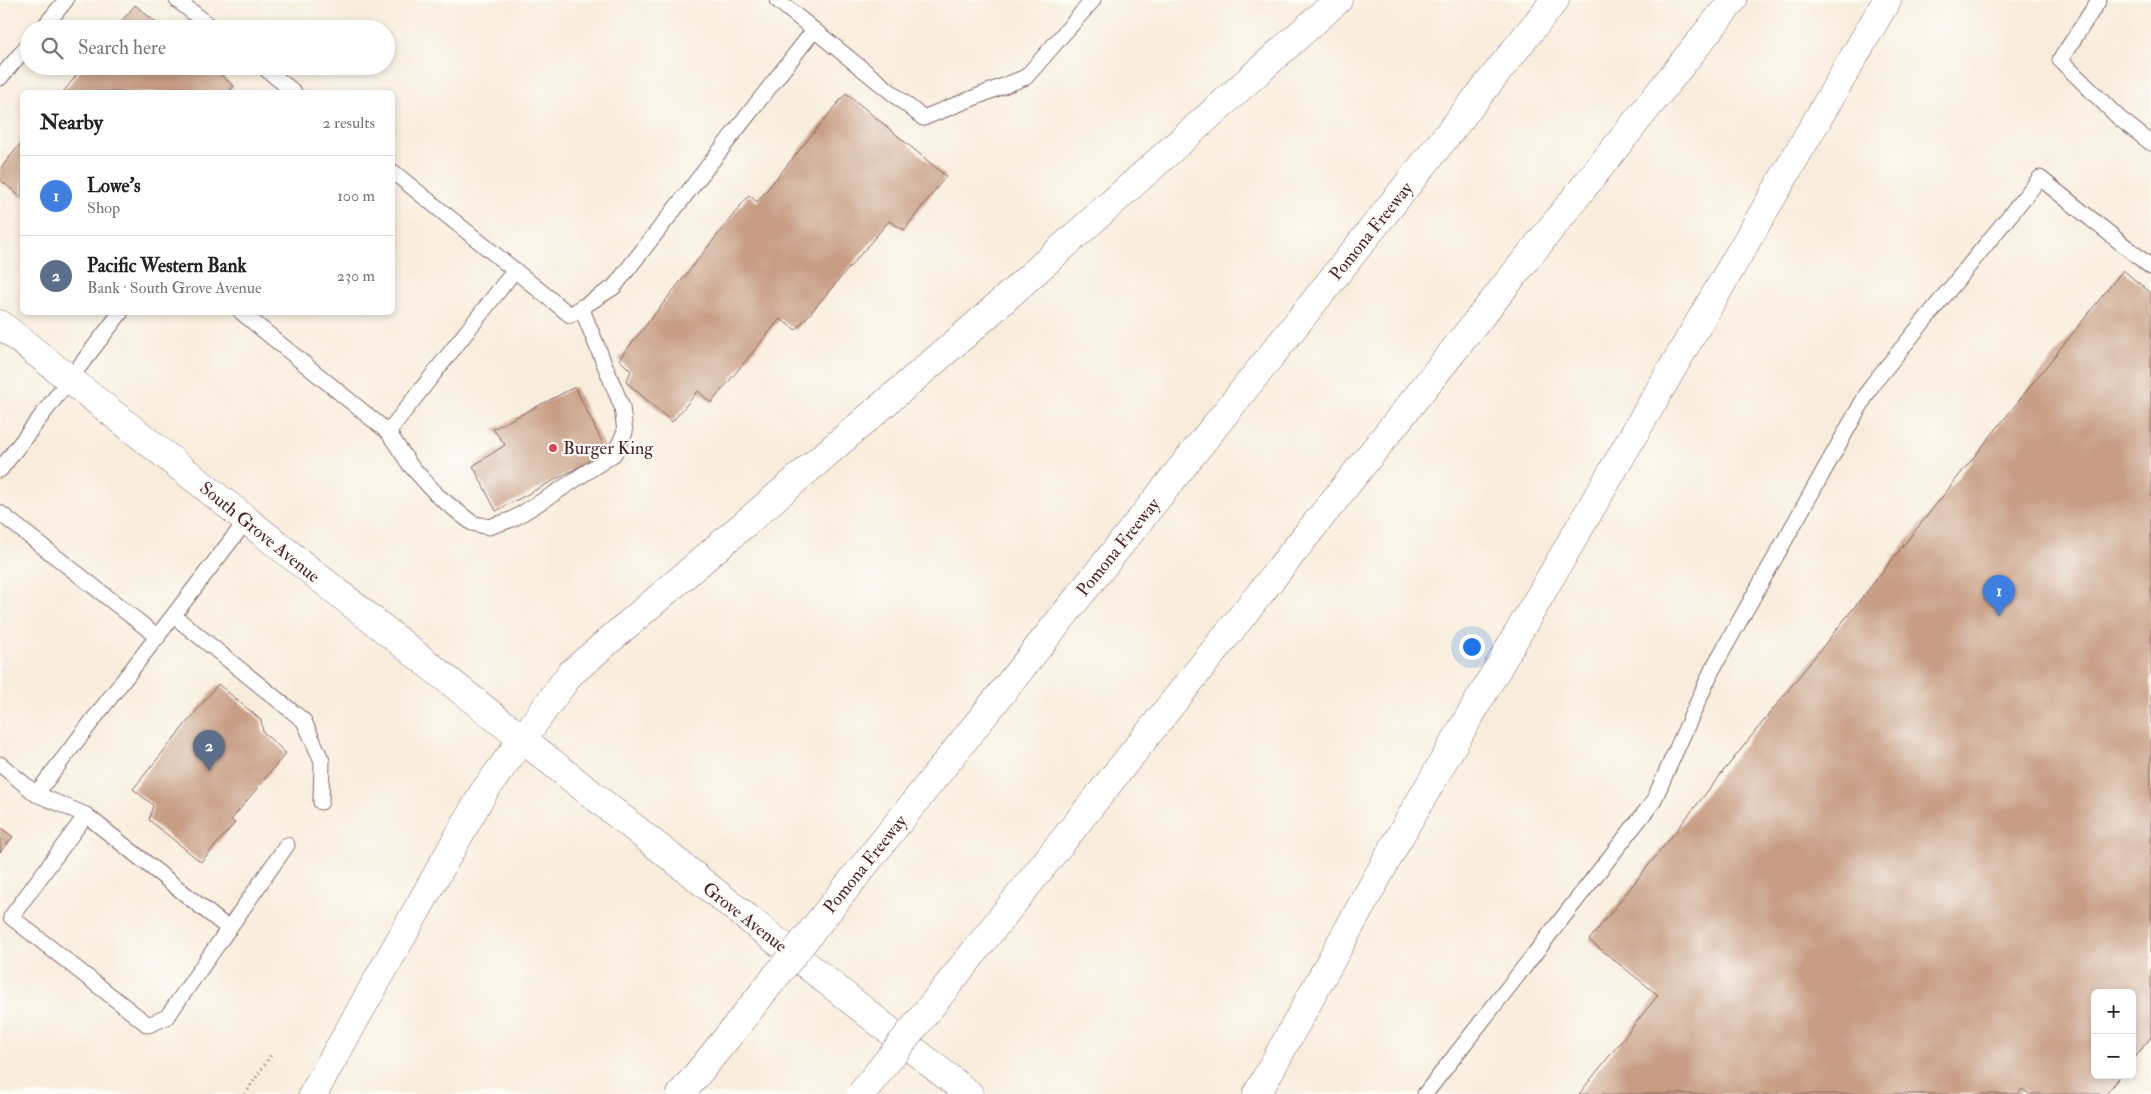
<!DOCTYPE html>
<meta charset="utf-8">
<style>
body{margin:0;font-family:"IM FELL Double Pica",serif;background:#f2f2f2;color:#222}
.controls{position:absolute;right:15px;bottom:15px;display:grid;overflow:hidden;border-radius:8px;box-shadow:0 2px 8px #0003}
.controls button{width:45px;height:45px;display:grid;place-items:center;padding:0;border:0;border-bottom:1px solid #e0e0e0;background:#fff;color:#222;font:25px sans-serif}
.you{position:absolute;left:1471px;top:646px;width:18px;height:18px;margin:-12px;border:4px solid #fff;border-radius:50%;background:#1a73e8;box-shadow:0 0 0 8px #1a73e833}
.badge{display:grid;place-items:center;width:32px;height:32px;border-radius:50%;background:#d93025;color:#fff;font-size:16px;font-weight:700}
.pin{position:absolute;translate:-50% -41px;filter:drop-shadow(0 1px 2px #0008)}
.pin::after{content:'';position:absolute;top:26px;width:18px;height:15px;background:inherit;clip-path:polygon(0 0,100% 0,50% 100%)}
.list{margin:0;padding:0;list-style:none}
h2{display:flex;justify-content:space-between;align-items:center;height:65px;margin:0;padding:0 20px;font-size:21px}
h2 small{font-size:16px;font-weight:400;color:#767676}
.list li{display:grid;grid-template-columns:32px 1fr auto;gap:15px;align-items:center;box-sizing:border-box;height:80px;padding:0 20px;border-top:1px solid #e0e0e0}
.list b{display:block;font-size:19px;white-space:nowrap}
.list p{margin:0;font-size:16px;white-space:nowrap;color:#767676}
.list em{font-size:16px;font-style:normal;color:#767676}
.icon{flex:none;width:28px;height:28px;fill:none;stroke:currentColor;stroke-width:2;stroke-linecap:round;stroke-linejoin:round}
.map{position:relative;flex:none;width:2151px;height:1094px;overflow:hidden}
.search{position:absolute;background:#fff;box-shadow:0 2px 8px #0003;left:20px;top:20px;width:375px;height:55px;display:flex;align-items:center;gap:12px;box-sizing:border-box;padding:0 18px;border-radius:28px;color:#767676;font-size:19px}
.panel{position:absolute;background:#fff;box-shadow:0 2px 8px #0003;left:20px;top:90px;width:375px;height:225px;border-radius:8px}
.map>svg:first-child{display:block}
.building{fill:#c79d83}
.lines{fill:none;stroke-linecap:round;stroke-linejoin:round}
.lane-casing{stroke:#876769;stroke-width:17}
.secondary-casing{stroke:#876769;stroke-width:29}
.highway-casing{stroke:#876769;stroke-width:29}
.path{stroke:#876769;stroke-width:3;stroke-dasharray:1 4;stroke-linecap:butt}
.lane{stroke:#fff;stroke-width:15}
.secondary{stroke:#fff;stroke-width:28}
.highway{stroke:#fff;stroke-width:28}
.highway-bridge-casing{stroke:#876769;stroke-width:29;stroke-linecap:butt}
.highway-bridge{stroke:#fff;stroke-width:28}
.poi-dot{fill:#d1495b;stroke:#fdfcf7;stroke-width:2}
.labels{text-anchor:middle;stroke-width:4.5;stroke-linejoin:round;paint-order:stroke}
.street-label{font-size:18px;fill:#4a1f2b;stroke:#fdfcf7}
.poi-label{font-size:18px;fill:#4a1f2b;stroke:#fdfcf7;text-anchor:start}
</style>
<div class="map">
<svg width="2151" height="1094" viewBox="0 0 2151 1094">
<rect width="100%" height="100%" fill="#fdfcf7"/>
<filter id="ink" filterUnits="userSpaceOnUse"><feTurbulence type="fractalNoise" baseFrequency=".02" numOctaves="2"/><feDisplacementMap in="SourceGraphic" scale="10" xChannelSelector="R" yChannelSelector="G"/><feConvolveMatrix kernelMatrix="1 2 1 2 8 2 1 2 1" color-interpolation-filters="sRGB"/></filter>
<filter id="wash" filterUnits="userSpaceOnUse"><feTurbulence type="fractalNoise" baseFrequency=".0096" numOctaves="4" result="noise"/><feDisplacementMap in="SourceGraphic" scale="20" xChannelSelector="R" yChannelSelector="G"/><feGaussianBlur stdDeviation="1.12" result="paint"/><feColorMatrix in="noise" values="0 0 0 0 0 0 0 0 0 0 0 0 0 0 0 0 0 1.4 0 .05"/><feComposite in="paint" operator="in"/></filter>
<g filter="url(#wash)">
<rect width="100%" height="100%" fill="#f8eddc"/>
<g id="blocks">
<!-- building -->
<g class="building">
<path d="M135,5L164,29H115Z"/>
<path d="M84,66H210L234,86L228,92H63Z"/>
<path d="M846,93L946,176L904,230L889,221L796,330L780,319L711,403L698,391L672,422L626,382L631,371L619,359L749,195L757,202Z"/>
<path d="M22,142V198L0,180V169Z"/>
<path d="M2123,270L2151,293V1037L2132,1061V993H2095V1075H2121L2106,1094H2029L2022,1089L2018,1094H1579L1658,995L1589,940Z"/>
<path d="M575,387L607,452L496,511L473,466L505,445L493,429Z"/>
<path d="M218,684L261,720L263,732L286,753L231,820L235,823L201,862L149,820L153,805L133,789Z"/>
<path d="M0,827L13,837L0,852Z"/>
</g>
</g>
</g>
<g filter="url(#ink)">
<use href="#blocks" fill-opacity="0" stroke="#876769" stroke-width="1"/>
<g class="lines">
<defs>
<g id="lane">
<path d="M177,0L214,29"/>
<path d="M777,0L923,118L1026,77L1093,0"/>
<path d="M2099,0L2060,60L2119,118L2151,143"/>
<path d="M42,29L66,0"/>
<path d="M262,66L294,92"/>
<path d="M0,78L29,44"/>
<path d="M392,171L570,315L614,287L814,30"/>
<path d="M241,312L388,432L515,270"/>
<path d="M388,432L410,465L438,496L472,523L489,527L513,519L555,493L614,454L625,432L622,407L581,307"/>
<path d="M0,470L121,312"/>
<path d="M0,513L158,637"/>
<path d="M174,616L304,721L322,761L321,802"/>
<path d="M0,764L36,794L246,521"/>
<path d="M36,794L86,815"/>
<path d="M229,929L86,815L11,917L148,1025L167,1017L287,845"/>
<path d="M1425,1094L1653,802L1712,670L1872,385L2040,178L2151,267"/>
</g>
<path id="secondary" d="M0,324L969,1094"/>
<g id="highway">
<path d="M854,878L1555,0"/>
<path d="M963,966L1733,0"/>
<path d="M313,1094L483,793L570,674L968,332L1338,0"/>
<path d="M681,1094L730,1034"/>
<path d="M1257,1094L1405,827L1887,0"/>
</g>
</defs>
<!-- lane casing -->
<use href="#lane" class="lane-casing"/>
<!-- secondary casing -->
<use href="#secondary" class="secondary-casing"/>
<!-- highway casing -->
<use href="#highway" class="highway-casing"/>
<!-- path -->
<path class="path" d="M245,1094L271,1055"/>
<!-- lane -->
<use href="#lane" class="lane"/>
<!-- secondary -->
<use href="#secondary" class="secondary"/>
<!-- highway -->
<use href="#highway" class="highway"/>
<defs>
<g id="highway-bridge">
<path d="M730,1034L854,878"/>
<path d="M861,1094L963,966"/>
</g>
</defs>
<!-- highway-bridge casing -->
<use href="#highway-bridge" class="highway-bridge-casing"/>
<!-- highway-bridge -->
<use href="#highway-bridge" class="highway-bridge"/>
</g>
</g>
<!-- markers -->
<circle class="poi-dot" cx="553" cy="448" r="5"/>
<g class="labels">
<!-- street labels -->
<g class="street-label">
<text transform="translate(1371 231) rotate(-51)" y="6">Pomona Freeway</text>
<text transform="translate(260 532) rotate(39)" y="6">South Grove Avenue</text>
<text transform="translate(1118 547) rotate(-51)" y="6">Pomona Freeway</text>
<text transform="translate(865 864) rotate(-51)" y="6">Pomona Freeway</text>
<text transform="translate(745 917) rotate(38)" y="6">Grove Avenue</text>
</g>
<!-- poi labels -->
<g class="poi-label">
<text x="563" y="454">Burger King</text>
</g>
</g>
</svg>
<div class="controls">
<button>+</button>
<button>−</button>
</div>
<div class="you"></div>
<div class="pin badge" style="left:1999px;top:616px;background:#3f7fe0">1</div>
<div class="pin badge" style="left:209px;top:771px;background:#5c6f8a">2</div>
<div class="search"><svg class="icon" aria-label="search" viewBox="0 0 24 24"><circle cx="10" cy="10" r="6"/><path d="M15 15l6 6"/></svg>Search here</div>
<section class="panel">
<h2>Nearby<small>2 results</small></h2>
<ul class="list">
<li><span class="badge" style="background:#3f7fe0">1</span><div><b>Lowe's</b><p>Shop</p></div><em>100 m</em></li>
<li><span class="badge" style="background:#5c6f8a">2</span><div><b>Pacific Western Bank</b><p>Bank · South Grove Avenue</p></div><em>230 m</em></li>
</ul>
</section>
</div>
